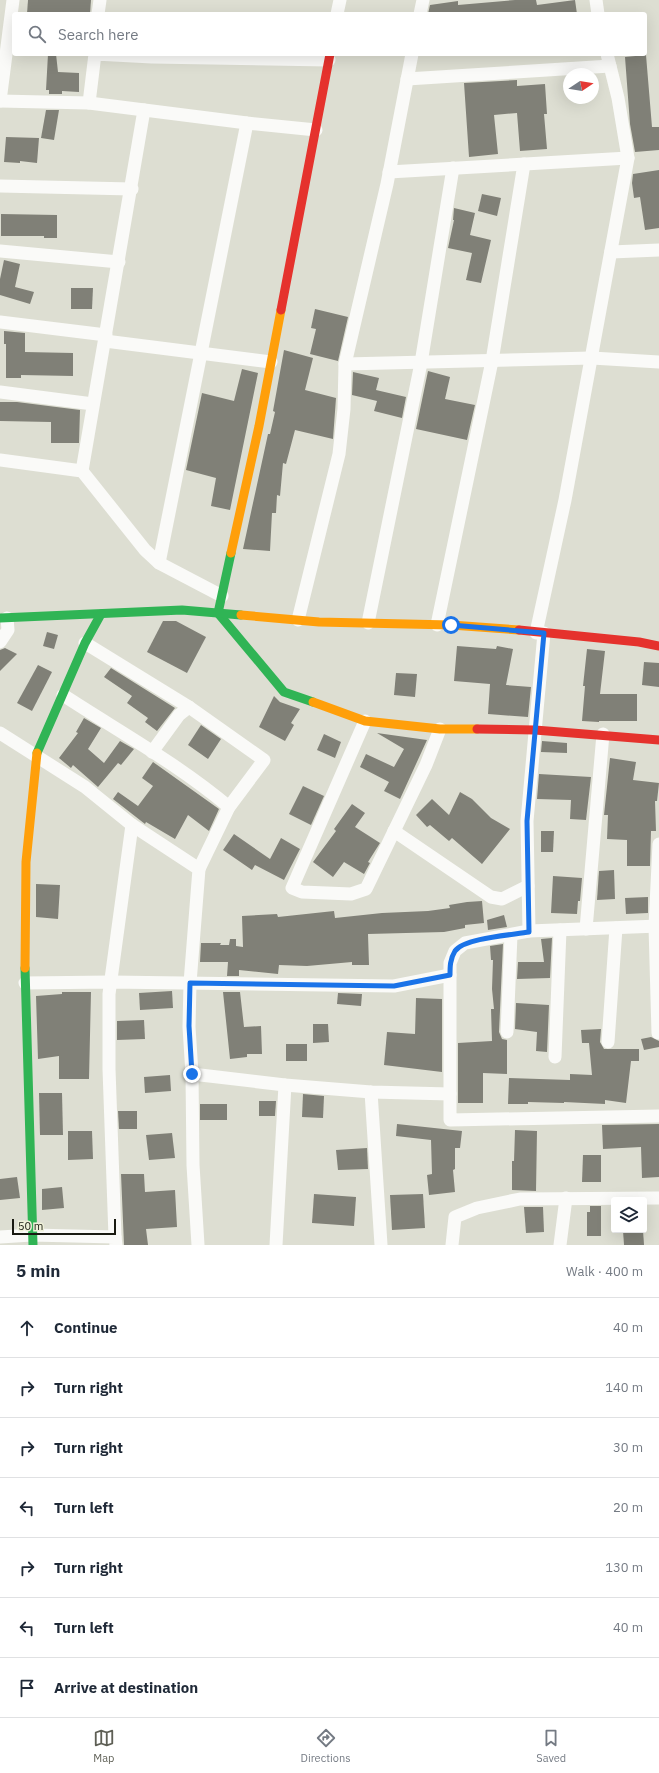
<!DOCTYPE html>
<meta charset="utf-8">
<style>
body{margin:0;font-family:"IBM Plex Sans",sans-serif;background:#f2f2f3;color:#1f2937}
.controls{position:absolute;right:12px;bottom:12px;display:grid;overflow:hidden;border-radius:4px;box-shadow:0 4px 16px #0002}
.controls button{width:36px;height:36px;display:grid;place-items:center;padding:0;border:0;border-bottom:1px solid #e0e1e3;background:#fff;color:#1f2937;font:20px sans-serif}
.compass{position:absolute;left:563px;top:68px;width:36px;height:36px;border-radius:50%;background:#fff;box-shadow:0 4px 16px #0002;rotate:78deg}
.scale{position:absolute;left:12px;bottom:10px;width:104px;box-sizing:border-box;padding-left:4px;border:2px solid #191a11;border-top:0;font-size:11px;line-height:14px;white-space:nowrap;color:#191a11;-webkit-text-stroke:3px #eff1d9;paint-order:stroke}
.stop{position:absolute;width:12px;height:12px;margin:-9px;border:3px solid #1a73e8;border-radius:50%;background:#fff}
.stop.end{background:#1a73e8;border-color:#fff;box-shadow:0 1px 4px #0008}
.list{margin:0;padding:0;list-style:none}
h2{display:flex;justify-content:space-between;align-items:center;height:52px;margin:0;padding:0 16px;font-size:17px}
h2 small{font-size:13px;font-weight:400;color:#747a83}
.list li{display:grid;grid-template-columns:26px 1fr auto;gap:12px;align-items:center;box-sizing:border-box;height:60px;padding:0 16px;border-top:1px solid #e0e1e3}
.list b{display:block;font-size:15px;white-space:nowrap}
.list em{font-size:13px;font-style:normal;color:#747a83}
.icon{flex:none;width:22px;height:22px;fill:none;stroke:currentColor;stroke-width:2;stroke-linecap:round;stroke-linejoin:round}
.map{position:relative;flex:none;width:659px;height:1245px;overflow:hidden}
.search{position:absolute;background:#fff;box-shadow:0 4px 16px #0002;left:12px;right:12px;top:12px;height:44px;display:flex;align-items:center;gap:10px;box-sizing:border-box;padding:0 14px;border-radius:4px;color:#747a83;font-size:15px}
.sheet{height:472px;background:#fff}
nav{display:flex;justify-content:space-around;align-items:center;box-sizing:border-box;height:56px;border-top:1px solid #e0e1e3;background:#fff;font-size:11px;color:#747a83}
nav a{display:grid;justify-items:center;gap:2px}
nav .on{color:#5e5f55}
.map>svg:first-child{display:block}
.building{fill:#808077}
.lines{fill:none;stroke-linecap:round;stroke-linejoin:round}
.street{stroke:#fafaf8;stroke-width:13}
.fast{stroke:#30b455;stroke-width:9}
.slow{stroke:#ff9f0a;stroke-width:9}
.jam{stroke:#e5322d;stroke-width:9}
.route{stroke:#1a73e8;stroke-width:5}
</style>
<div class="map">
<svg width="659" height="1245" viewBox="0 0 659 1245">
<rect width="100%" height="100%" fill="#ddded2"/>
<!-- building -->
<g class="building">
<path d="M28,0H91L90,14H27Z"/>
<path d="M515,0H536L537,5L575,0L577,14H428L430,5L458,1V5Z"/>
<path d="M48,54H56L58,72L79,73V92L62,91V94H49V90H46Z"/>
<path d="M646,55L652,127H659V150L635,152L630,124L625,57Z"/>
<path d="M517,80V86L545,84L547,114H544L547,149L520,151L517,113L494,115L498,154L469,157L464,83Z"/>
<path d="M46,110H59L54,140L41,138Z"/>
<path d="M6,137L39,138L37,163L20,161V163L4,162Z"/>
<path d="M659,170V228L645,230L640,197L634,198L632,183L633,174Z"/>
<path d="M482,194L501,198L497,216L478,211Z"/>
<path d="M454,208L475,213L470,235L491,240L481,283L466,280L472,253L448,248L454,220H453Z"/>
<path d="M1,214L57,215V238H44V236H1Z"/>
<path d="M4,260L20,264L15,287L34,292L30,304L0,295V279Z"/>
<path d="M71,288H93L92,309H71Z"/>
<path d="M315,309L348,317L338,361L310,354L316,329L311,328Z"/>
<path d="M4,331L25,333V352L73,353V376L21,375V378H6V344H4Z"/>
<path d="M284,350L313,358L305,390L336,398L333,439L295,430L286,464L283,463L280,496L277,495L276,513H272L270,551L243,549L268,434H270L275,412L273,411Z"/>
<path d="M242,369L258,373L230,510L211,506L216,478L186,470L202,393L234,401Z"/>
<path d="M428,371L450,377L445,399L475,405L467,440L416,429Z"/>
<path d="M353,372L379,378L376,390L406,397L402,418L374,411L377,401L352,395Z"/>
<path d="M0,402H17L80,410L79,443H51V422L0,421Z"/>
<path d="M163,621H176L206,637L187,673L147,652Z"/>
<path d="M47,632L58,635L54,649L43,646Z"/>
<path d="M457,646L496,649L497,646L513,649L506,685L531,687L528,717L488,714L490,684L454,681Z"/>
<path d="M5,648L17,654L0,671V650Z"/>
<path d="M587,649L605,651L600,694H637V721H599V722L582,721L585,686H583Z"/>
<path d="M644,662L659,663V687L642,685Z"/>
<path d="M38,665L52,672L32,711L17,703Z"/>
<path d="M111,668L175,708L157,731L145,722L148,718L127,703L132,696L104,677Z"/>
<path d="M396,673L417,674L415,697L394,695Z"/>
<path d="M274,696L280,702L300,709L291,723L294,725L285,741L259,727Z"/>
<path d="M84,718L101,728L88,749L104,763L120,741L134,749L121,765L118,763L98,787L73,765L71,768L59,758L78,733L76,732Z"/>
<path d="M201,725L221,739L208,759L188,745Z"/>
<path d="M377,733L427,740L400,799L384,791L389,782L360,767L366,754L394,767L404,749Z"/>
<path d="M324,734L341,742L335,758L317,750Z"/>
<path d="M542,741L567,743V753L541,752Z"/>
<path d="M610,758L636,762L633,780L659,783L657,801H655L656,831H651L650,866H627V840L607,839L608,815H604Z"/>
<path d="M153,762L219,809L209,831L188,815L175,839L146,822L145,824L113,799L118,792L138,806L153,786L142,778Z"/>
<path d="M539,774L591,777L586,820L570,819L571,800L537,799Z"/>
<path d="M303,786L324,796L311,825L289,814Z"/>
<path d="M460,792L472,799L491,818L510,829L482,864L452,838L449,841L430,825L427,827L416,815L432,799L449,815Z"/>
<path d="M352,804L365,813L355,827L380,843L368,862L370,863L364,874L344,862L333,877L313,862L336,831L334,829Z"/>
<path d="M541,831H554L553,852H541Z"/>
<path d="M234,834L270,859L281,838L300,849L284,880L255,865L252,870L223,850Z"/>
<path d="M614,870L615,899L597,900L599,871Z"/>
<path d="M553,876L582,878L580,901H578L577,914L551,913Z"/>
<path d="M36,884L60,885L58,919L36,917Z"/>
<path d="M648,897V913L626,914L625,898Z"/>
<path d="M482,901L484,923L465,925V928L444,932L368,934L369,965H352V962L307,966L279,965L278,974L239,970V976H227L228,962H200L201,943H221L220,945H229L230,939H236V946L243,947L242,916L277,914L278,917L334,911L335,918L382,913L428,911L450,908L449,905L467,902Z"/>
<path d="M504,915L507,927L488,930L487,920Z"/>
<path d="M552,938L550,978L517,979L518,962H544L541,939Z"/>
<path d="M503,944L499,1032L502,1039L507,1040V1074L483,1073V1103H458V1043L492,1041L491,1009H494L492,989L493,960H491L490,946Z"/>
<path d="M172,991L173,1008L140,1010L139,993Z"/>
<path d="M62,992H91L89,1079H59V1056L38,1059L36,996L62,994Z"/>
<path d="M223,992H240L244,1027L261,1026L262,1054H247V1057L230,1059Z"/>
<path d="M338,993L362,994L361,1006L337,1004Z"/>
<path d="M416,998L442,999V1072L384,1065L387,1032L415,1034Z"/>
<path d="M516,1003L549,1005L547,1052L536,1051L537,1032L515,1029Z"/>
<path d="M144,1020L145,1039L117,1040V1021Z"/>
<path d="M313,1024H328L329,1042L313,1043Z"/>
<path d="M601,1029L600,1042L604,1049H639V1061H631L626,1103L605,1100V1104L564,1102V1103L528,1102V1104H508L509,1078L570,1080V1074L592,1075L589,1043H582L581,1030Z"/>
<path d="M651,1037L659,1041V1047L644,1050L641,1039Z"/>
<rect x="286" y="1044" width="21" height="17"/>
<path d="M170,1075L171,1091L145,1093L144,1077Z"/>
<path d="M39,1093H62L63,1135H40Z"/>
<path d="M303,1094L324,1096L323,1118L302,1117Z"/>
<path d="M259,1101H276L275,1116H259Z"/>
<rect x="200" y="1104" width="27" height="16"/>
<path d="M118,1111H137V1129H119Z"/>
<path d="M397,1124L462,1131L460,1148H455V1169L453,1170L455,1192L429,1195L427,1175L432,1174L431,1140L396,1136Z"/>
<path d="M659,1124V1177L642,1178L641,1147L603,1149L602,1125Z"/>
<path d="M515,1130L537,1131L536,1191L512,1190V1161H514Z"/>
<path d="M68,1131H92L93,1159L68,1160Z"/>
<path d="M172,1133L175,1158L149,1160L146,1135Z"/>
<path d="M367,1148L368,1169L338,1170L336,1150Z"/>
<path d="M583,1155H601V1182H582Z"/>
<path d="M121,1174H144L145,1192L175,1190L177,1227L146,1229L148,1245H124Z"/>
<path d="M17,1177L20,1198L0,1200V1179Z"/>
<path d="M62,1187L64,1208L42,1210V1189Z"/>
<path d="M314,1194L356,1197L354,1226L312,1223Z"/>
<path d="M423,1194L425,1228L392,1230L390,1195Z"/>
<path d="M590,1206H601V1236H587V1212H590Z"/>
<path d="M524,1207H543L544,1232L526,1233Z"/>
<path d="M623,1230H643L644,1245H624Z"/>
</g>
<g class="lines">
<!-- street -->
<g class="street">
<path d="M596,0L598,14"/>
<path d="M98,14L100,0"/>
<path d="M337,14L340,0"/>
<path d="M420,14L423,0"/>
<path d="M407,79L610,66"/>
<path d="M0,101L89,103L247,123L316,130"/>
<path d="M0,101L13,0"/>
<path d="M89,103L95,54L152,57L329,60"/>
<path d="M389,172L628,158"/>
<path d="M0,186L132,189"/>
<path d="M0,251L119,262"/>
<path d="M611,252L659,250"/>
<path d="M0,322L106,335"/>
<path d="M105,341L271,362"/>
<path d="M345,364L592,358L659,362"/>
<path d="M0,392L93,404"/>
<path d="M0,460L82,471L145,550L159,563L222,596"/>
<path d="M82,471L144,110"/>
<path d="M159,563L247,123"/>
<path d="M298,620L339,454L344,409L345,364L387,184L412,54"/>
<path d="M368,623L421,363L453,168"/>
<path d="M437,625L492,361L524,164"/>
<path d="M536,633L565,500L628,158L618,98L607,54"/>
<path d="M0,642L8,630L7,618"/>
<path d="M85,643L189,707L264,760L229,807L199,869"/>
<path d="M63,695C118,731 178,764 229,807"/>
<path d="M365,721L292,888L302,892L351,894L366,889L426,765L440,729"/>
<path d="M0,733L85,787L132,825L109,994V1069L115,1237"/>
<path d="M152,752L179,715L189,707"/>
<path d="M132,825L199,869L190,983L189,1027L192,1074L193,1165L198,1245"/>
<path d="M394,831L491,897L502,899L528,886"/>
<path d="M659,926L529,931L465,943L455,951L450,963V1120L659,1116"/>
<path d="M586,929L603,734"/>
<path d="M529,931L527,821L544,633"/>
<path d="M25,983L111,982L394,986L450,975"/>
<path d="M507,1032L511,935"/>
<path d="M658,1033L655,926L659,844"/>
<path d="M608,1042L616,928"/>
<path d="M555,1057L560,930"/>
<path d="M192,1074L285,1085L371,1092L450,1094"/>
<path d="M371,1092L381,1245"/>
<path d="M0,1237L32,1235L115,1237L116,1245"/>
<path d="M276,1245L285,1085"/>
<path d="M452,1245L455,1217L477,1208L520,1199L659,1198"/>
<path d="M560,1245L566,1198"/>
</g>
<!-- fast -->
<g class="fast">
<path d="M231,553L218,613L284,692L313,702"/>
<path d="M0,618L182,610L241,615"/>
<path d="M37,753L85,643L101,614"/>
<path d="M25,968L33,1245"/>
</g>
<!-- slow -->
<g class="slow">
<path d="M231,553L259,426L281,310"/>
<path d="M241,615L319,622L451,625L519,630"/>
<path d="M313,702L365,721L440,729H477"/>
<path d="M25,968L26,862L37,753"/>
</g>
<!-- jam -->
<g class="jam">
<path d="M281,310L330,54"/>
<path d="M519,630L639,642L659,646"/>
<path d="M477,729L535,730L659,740"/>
</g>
</g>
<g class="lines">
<!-- route -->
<path class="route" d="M192,1074L189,1026L190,983L394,986L450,975C450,967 450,959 455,951C464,938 512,935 529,932L527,821L544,633L451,625"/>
</g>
</svg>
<div class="controls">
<button><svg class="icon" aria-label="layers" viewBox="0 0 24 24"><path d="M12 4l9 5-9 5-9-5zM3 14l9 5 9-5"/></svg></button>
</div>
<svg class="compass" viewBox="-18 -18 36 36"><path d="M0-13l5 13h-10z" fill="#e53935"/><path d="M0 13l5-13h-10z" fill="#747a83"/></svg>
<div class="scale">50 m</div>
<div class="stop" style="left:451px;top:625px"></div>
<div class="stop end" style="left:192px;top:1074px"></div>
<div class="search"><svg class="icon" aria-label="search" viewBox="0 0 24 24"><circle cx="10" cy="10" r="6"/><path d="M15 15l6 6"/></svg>Search here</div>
</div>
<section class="sheet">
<h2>5 min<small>Walk · 400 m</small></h2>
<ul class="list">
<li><svg class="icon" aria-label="ahead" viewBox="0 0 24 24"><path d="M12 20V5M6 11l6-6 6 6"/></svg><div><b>Continue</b></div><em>40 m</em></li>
<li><svg class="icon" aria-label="right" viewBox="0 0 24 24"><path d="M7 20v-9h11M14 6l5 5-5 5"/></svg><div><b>Turn right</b></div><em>140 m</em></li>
<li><svg class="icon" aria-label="right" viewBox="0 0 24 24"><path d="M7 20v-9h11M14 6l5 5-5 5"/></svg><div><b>Turn right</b></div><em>30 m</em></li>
<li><svg class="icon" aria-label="left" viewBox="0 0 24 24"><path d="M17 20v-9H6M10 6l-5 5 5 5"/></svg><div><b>Turn left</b></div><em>20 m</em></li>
<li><svg class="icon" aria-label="right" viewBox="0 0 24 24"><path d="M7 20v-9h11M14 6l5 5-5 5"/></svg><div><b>Turn right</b></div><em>130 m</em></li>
<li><svg class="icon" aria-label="left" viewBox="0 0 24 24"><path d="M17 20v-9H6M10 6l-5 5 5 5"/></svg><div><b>Turn left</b></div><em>40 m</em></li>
<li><svg class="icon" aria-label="arrive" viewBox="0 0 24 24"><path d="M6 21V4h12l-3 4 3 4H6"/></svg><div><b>Arrive at destination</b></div></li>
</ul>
</section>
<nav>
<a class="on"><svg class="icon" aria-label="map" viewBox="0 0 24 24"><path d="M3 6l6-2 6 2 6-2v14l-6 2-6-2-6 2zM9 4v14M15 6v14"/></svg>Map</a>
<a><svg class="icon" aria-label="directions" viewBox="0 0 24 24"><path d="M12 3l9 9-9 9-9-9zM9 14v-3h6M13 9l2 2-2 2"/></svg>Directions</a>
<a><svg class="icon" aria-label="saved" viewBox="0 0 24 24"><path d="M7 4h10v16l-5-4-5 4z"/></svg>Saved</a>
</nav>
